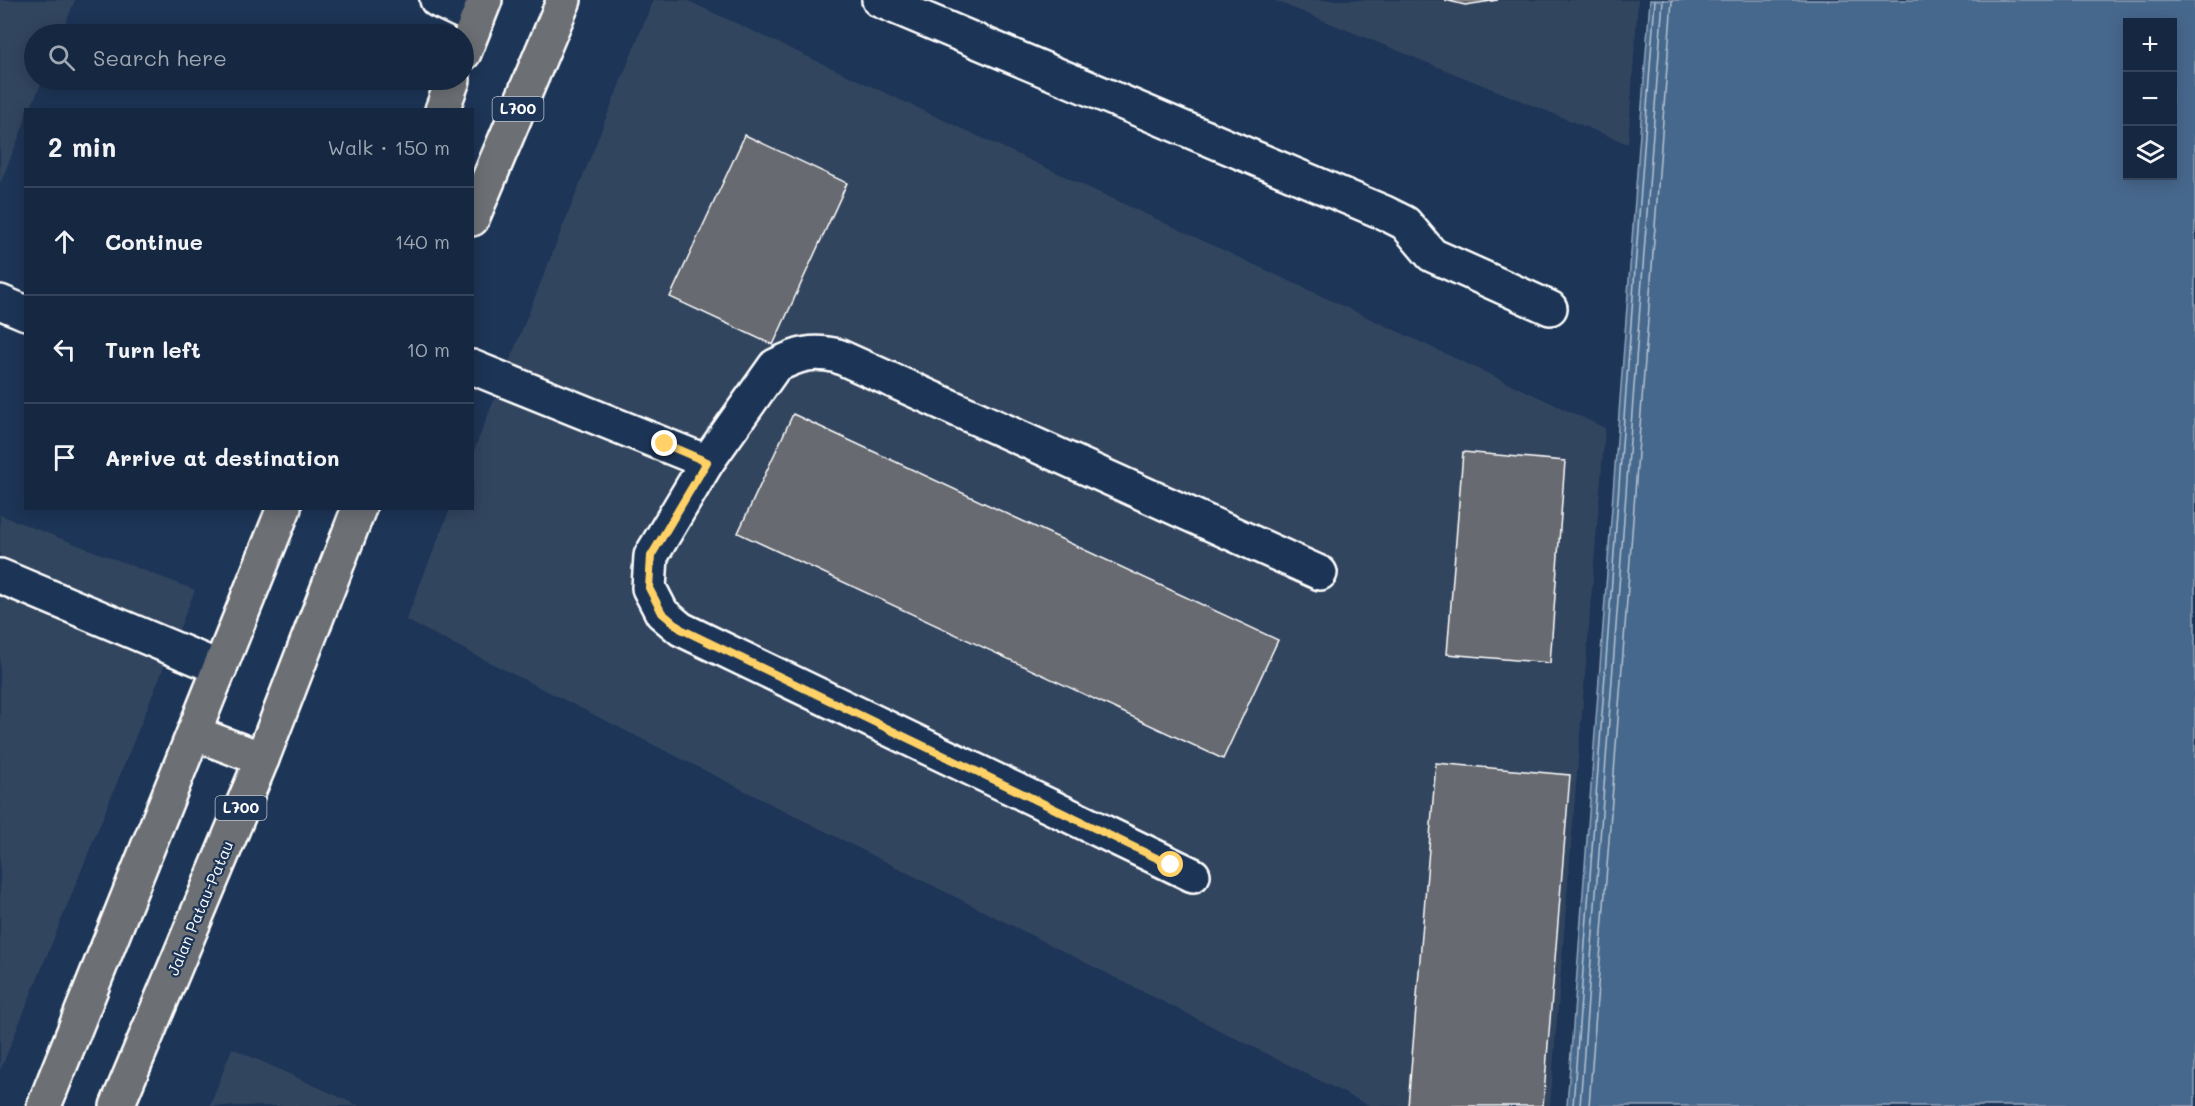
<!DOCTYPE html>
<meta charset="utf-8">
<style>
body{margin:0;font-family:Mali,sans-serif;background:#23344c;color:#f1f3f6}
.controls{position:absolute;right:18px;top:18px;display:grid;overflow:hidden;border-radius:0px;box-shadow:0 3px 15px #0003}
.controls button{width:54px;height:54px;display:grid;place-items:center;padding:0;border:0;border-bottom:2px solid #35445a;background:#162841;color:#f1f3f6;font:30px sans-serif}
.stop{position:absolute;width:18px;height:18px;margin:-14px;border:4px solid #ffd166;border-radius:50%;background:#fff}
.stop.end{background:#ffd166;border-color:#fff;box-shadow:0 2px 6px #0008}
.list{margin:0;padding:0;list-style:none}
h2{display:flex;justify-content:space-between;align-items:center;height:78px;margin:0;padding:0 24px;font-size:26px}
h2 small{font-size:20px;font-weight:400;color:#9ea6b1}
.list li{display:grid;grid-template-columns:39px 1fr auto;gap:18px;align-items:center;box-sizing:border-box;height:108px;padding:0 24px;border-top:2px solid #35445a}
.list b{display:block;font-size:22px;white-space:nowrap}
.list em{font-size:20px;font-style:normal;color:#9ea6b1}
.icon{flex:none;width:33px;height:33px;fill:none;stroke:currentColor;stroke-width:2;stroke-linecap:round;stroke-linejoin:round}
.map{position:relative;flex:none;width:2195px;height:1106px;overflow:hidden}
.search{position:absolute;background:#162841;box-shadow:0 3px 15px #0003;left:24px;top:24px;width:450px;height:66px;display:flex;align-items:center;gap:15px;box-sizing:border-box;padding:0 21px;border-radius:33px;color:#9ea6b1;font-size:22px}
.panel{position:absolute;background:#162841;box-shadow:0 3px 15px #0003;left:24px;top:108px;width:450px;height:402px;border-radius:0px}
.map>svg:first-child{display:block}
.built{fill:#33455f}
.water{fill:#47688d;stroke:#91a4bb;stroke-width:1.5;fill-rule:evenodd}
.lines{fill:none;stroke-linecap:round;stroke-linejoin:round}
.shore{stroke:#b5c3d1;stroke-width:1.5}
.building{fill:#676a71;stroke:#fff;stroke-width:1.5}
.minor-casing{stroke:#fff;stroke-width:38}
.major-casing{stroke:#fff;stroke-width:38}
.minor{stroke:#1d3557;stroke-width:33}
.major{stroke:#6c6f75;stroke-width:33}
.route{stroke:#ffd166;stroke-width:8}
.labels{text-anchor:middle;stroke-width:4.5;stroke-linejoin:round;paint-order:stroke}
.shield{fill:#1d3557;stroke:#bbc2cd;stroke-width:1.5}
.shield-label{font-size:15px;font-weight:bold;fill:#fff}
.street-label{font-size:16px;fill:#fff;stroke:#1d3557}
</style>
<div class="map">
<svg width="2195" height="1106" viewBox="0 0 2195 1106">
<rect width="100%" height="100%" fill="#1d3557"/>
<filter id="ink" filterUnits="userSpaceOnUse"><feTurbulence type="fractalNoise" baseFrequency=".0167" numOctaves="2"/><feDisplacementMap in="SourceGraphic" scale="12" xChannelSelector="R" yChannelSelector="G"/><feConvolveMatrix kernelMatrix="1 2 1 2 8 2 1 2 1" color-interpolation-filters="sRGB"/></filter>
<g filter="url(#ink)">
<!-- built -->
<g class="built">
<path d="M0,0H75L61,34H34V80H43L30,109L26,110L25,122L0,184Z"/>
<path d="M653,0H686L1605,428L1550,1106H1370L406,620L450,509L472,508L473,453Z"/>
<path d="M1273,0H1638L1628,144Z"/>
<path d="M0,515L195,590L0,1071Z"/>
<path d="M232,1048L359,1106H210Z"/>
</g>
<!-- water -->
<path class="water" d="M1650,0H2195V1106H1567ZM2128,22H2172V176H2128Z"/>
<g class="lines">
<!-- shore -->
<g class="shore">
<path d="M1573,1106L1655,0"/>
<path d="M1580,1106L1663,0"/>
<path d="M1589,1106L1672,0"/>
</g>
</g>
<!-- building -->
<g class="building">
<path d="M1445,0H1498L1465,5Z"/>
<path d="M745,135L847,183L773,345L670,297Z"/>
<path d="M793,414L1278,640L1223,759L738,533Z"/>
<path d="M1463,452L1565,461L1550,663L1447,654Z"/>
<path d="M1436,763L1570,775L1543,1106H1408Z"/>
</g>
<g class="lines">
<defs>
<g id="minor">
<path d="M437,0L477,19"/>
<path d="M879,0L1385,213L1405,223L1432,255L1550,308"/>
<path d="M0,302L26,313"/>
<path d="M472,367L707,462"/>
<path d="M0,576L220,668"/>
<path d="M1193,875L681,629L662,613L649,588L651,556L707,462L775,366C799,354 812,350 838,356L1320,573"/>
</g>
<g id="major">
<path d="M464,53L485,0"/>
<path d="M442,110L453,80"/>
<path d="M472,219L564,0"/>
<path d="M194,733L262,759"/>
<path d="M44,1106L284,508"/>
<path d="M117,1106L262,759L359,508"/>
</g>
</defs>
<!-- minor casing -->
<use href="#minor" class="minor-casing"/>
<!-- major casing -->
<use href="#major" class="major-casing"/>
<!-- minor -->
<use href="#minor" class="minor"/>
<!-- major -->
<use href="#major" class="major"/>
</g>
</g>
<g class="lines" filter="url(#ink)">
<!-- route -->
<path class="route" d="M665,444L707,462L651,556L649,588L662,613L681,629L1171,865"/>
</g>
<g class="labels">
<!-- shield labels -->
<g class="shield">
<rect x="492.5" y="97" width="51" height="24" rx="4.5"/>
<rect x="215.5" y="796" width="51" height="24" rx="4.5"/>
</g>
<g class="shield-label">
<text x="518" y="114">L700</text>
<text x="241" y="813">L700</text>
</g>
<!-- street labels -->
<g class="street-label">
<text transform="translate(200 908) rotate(-67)" y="6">Jalan Patau-Patau</text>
</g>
</g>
</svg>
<div class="controls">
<button>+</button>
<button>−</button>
<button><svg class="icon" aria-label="layers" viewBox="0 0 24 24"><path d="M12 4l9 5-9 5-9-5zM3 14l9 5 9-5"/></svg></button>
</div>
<div class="stop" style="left:1171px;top:865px"></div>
<div class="stop end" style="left:665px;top:444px"></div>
<div class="search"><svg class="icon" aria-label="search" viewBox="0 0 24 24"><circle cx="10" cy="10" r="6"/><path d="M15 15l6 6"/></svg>Search here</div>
<section class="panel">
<h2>2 min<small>Walk · 150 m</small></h2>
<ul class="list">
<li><svg class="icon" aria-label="ahead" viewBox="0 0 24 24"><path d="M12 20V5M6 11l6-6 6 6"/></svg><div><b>Continue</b></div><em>140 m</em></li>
<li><svg class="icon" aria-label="left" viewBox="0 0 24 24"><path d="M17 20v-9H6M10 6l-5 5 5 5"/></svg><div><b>Turn left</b></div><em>10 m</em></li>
<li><svg class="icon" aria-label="arrive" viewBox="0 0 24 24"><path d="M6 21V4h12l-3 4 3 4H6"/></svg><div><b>Arrive at destination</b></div></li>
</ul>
</section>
</div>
